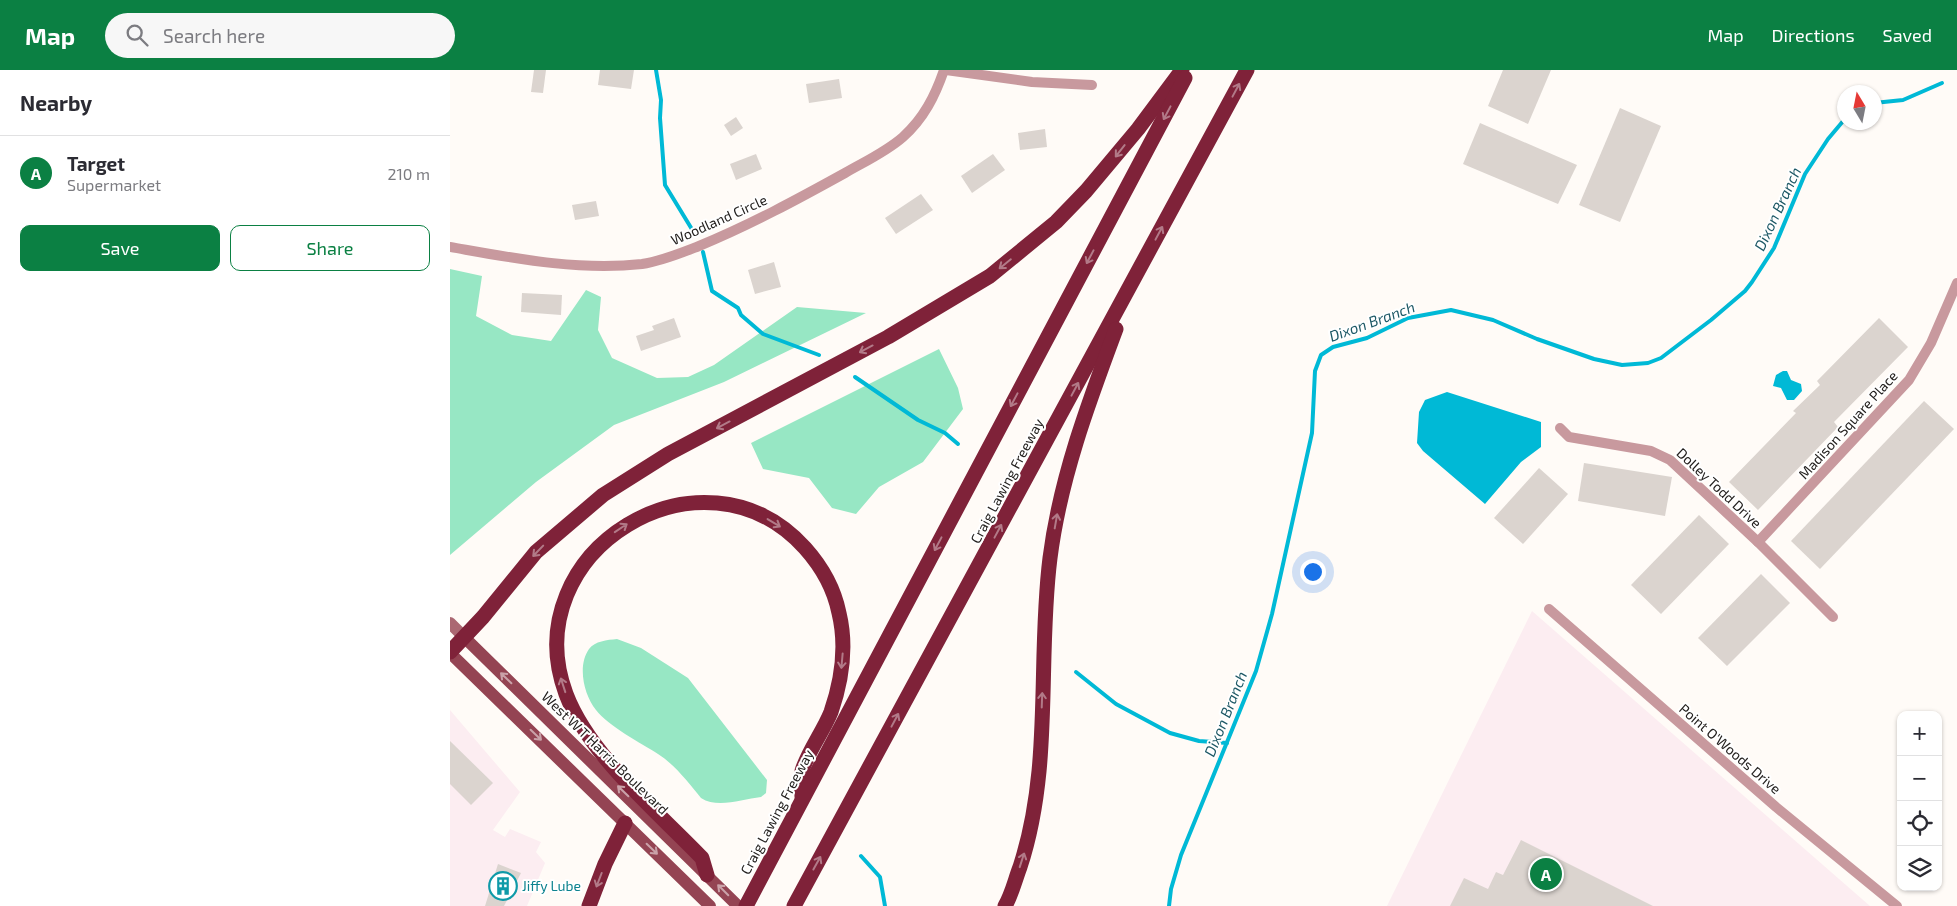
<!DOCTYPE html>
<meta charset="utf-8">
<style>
body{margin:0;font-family:"Exo 2",sans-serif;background:#f7f7f7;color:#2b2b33}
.controls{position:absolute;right:15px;bottom:15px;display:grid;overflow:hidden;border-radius:10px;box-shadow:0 1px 4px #0004}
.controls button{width:45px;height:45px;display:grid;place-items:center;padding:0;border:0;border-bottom:1px solid #e1e1e2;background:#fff;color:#2b2b33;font:25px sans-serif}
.compass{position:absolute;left:1387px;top:15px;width:45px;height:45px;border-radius:50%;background:#fff;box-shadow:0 1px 4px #0004;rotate:350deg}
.you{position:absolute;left:862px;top:501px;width:18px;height:18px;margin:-12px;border:4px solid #fff;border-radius:50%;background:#1a73e8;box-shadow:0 0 0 8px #1a73e833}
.badge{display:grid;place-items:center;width:32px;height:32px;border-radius:50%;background:#0b8043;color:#fff;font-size:16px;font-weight:700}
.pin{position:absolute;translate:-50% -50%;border:2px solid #fff;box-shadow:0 1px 5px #0006}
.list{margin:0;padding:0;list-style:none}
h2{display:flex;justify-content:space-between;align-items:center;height:65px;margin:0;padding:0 20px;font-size:21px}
h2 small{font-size:16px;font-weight:400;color:#7c7c81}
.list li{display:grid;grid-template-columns:32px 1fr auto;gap:15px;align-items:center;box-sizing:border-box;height:75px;padding:0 20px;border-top:1px solid #e1e1e2}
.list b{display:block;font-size:19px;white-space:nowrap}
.list p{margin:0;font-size:16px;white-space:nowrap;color:#7c7c81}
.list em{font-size:16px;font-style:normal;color:#7c7c81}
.actions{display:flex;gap:10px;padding:15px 20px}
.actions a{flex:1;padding:11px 0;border:1px solid #0b8043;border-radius:10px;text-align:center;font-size:18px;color:#0b8043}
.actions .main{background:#0b8043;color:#fff}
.icon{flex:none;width:28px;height:28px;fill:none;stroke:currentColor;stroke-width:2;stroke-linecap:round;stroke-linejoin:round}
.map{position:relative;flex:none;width:1507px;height:836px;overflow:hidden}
header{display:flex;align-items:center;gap:30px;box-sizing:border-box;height:70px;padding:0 25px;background:#0b8043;color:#fff}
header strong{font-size:24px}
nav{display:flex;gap:28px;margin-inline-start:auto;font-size:18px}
.search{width:350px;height:45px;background:#f7f7f7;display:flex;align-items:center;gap:12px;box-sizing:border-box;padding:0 18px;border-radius:28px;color:#7c7c81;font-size:19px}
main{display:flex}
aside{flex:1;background:#fff}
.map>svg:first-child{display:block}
.commercial{fill:#fcedf1}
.green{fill:#97e7c4}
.water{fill:#00b9d6}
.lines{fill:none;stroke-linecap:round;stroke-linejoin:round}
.stream{stroke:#00b9d6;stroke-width:4}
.building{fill:#dbd4cf}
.minor{stroke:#c8999e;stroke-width:10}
.secondary{stroke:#ab6872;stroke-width:12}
.primary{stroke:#944453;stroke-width:12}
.motorway{stroke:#7f2239;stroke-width:15}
.oneway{stroke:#b27a88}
.oneway2{stroke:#caa2a9}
.labels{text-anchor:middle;stroke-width:4;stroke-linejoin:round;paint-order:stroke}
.street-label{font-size:14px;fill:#24211f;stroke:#fff}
.culture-label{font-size:14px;fill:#0d838f;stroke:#fff;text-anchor:start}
.water-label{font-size:15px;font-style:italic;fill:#1d5865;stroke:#fff}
</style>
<header>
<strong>Map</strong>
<div class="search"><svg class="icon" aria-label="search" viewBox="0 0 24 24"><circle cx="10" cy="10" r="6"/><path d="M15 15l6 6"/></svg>Search here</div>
<nav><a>Map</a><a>Directions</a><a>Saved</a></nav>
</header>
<main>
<aside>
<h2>Nearby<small></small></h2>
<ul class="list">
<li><span class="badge">A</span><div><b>Target</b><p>Supermarket</p></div><em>210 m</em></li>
</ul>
<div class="actions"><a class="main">Save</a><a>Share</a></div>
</aside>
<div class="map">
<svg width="1507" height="836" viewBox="0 0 1507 836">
<rect width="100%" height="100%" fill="#fffbf7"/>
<!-- commercial -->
<g class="commercial">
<path d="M1082,541L1420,836H937Z"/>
<path d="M0,640L70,722L43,760L55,767L60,759L91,772L86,782L95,793L77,836H0Z"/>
</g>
<!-- green -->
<g class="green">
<path d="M0,199L32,206L26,246L62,265L101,271L136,220L151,227L148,260L162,288L207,308L238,307L264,295L347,237L416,243L274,312L164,355L86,412L0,485Z"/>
<path d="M489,279L508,318L513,339L473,392L429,417L406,444L382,438L359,408L313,399L301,373Z"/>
<path d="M167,569L191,578L238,608L317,710L316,723L311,727C292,729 268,739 251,728C239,713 224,694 208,684C191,673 158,656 146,640C134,625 127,596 139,579C145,571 157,570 167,569Z"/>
</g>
<!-- water -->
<g class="water">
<path d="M1333,301H1337L1341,310L1351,314L1352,321L1344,330H1337L1331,318L1323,316L1326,305Z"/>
<path d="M997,322L1091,352V377L1071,392L1035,434L973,381L967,373L969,342L975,330Z"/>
</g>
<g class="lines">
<!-- stream -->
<g class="stream">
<path d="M206,0L211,30L210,48L215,115L243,161"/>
<path d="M1424,33L1453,30L1492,13"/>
<path d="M253,182L262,221L288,238L291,245L313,264L369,285"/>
<path d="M405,307L468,350L495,363L508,374"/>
<path d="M626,602L666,634L720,663L749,671L777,673"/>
<path d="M411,786L430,807L435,836"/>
<path d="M719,836L721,819L731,785L806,601L822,544L862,363L865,301L871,285L883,277L917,268L958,248L1001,240L1043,250L1087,269L1144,289L1172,295L1198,293L1211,288L1261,250L1295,221L1302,212L1324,178L1355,104L1378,69L1394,50"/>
</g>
</g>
<!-- building -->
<g class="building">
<path d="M84,0H96L93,23L81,22Z"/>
<path d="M150,0H184L181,19L148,15Z"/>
<path d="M1053,0H1101L1078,54L1038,36Z"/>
<path d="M389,9L392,28L359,33L356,14Z"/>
<path d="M1170,38L1211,56L1170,152L1129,135Z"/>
<path d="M286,47L293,58L281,66L274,55Z"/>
<path d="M1030,53L1127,95L1108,134L1013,94Z"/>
<path d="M595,59L597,77L570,80L568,63Z"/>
<path d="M306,84L312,99L286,110L280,94Z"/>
<path d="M543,84L555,100L522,123L511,106Z"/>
<path d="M471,124L483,140L446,164L435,148Z"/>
<path d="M146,131L149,146L125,150L122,135Z"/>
<path d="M324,192L331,217L305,224L298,200Z"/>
<path d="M72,223L112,225L111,245L71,242Z"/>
<path d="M224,248L231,267L191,281L186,266L204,260L202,256Z"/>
<path d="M1429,248L1458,277L1384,352L1388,357L1308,440L1279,412L1346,343L1343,341L1370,315L1367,311Z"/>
<path d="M1474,331L1504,359L1370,499L1341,471Z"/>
<path d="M1134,393L1222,407L1215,446L1128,431Z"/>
<path d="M1089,398L1118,424L1073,474L1044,448Z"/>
<path d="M1249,445L1279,474L1211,544L1181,515Z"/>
<path d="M1311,504L1340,533L1277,596L1248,568Z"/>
<path d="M0,671L43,713L21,735L0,714Z"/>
<path d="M1071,770L1203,836H1000L1014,808L1038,819L1046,802L1053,805Z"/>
<path d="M48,794L71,803L54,836H35Z"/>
</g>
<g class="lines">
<!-- minor -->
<g class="minor">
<path d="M496,0L582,12L642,15"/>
<path d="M0,177C63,188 127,201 192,194C212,191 231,183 249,176C300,155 348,129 395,103C414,92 436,82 453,67C474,48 485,26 494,0"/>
<path d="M1110,358L1119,367L1201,381L1220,390L1308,472L1383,547"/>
<path d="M1308,472L1459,310L1481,273L1507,213"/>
<path d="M1099,539L1326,737L1447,836"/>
</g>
<!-- secondary -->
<path class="secondary" d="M0,553L14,567"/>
<!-- primary -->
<g class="primary">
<path d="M14,567L288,836"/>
<path d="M0,583L260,836"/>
</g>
<!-- motorway -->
<g class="motorway">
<path d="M0,582L33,547L86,482L153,425L218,384L438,267L540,206L606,152L636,121L688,59L732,0"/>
<path d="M257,805L252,788C207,741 139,685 116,624C63,481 253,365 355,478C372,497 384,518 389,543C397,576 392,610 381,642C373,662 358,681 352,701C350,709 352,720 352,727"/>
<path d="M139,836L155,794L175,753"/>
<path d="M296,836L735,8"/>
<path d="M344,836L797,0"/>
<path d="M555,836C562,824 565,810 570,797C603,697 587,591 600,488C610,409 638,334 666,259"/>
</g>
</g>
<!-- one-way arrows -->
<defs><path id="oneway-shaft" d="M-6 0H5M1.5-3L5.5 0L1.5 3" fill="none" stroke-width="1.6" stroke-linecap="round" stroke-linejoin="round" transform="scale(1.25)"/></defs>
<g class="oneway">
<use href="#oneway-shaft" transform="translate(786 20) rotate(-62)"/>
<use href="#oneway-shaft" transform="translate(717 43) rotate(118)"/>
<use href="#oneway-shaft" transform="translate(670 81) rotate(128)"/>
<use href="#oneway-shaft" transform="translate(709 163) rotate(-62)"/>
<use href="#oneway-shaft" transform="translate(640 187) rotate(118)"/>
<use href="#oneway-shaft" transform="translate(555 194) rotate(141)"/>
<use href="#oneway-shaft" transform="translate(416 279) rotate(152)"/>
<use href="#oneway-shaft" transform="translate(625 319) rotate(-62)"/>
<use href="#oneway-shaft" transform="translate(564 330) rotate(118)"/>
<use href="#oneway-shaft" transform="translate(273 355) rotate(152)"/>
<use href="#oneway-shaft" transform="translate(606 451) rotate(-80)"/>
<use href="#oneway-shaft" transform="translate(324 453) rotate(31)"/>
<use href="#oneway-shaft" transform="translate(171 458) rotate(-34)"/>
<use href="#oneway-shaft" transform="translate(548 461) rotate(-62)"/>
<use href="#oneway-shaft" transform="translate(488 474) rotate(118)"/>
<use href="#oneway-shaft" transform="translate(88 481) rotate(134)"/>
<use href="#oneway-shaft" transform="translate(392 591) rotate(95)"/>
<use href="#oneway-shaft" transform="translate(113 615) rotate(-108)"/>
<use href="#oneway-shaft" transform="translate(592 630) rotate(-88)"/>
<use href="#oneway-shaft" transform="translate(445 650) rotate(-62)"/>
<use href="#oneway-shaft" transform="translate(572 790) rotate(-72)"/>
<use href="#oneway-shaft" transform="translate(367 793) rotate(-61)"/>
<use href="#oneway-shaft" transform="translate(149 810) rotate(111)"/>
</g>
<g class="oneway2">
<use href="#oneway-shaft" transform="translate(56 608) rotate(-136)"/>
<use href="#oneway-shaft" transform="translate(86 665) rotate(44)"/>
<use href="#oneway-shaft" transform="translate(173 721) rotate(-136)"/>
<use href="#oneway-shaft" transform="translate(202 779) rotate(44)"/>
<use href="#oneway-shaft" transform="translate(273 820) rotate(-135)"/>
</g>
<!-- icons -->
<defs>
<symbol id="building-ring" viewBox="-11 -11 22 22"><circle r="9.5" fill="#fff" stroke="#0f9aa8" stroke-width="1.5"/><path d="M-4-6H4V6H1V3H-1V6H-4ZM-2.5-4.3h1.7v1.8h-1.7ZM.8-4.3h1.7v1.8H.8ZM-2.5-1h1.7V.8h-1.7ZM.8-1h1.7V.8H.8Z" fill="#0f9aa8"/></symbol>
</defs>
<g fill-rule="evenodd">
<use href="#building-ring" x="37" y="800" width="32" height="32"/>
</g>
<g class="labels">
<!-- street labels -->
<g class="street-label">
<text transform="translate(269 150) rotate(-24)" y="5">Woodland Circle</text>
<text transform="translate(1398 355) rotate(-48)" y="5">Madison Square Place</text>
<text transform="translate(557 411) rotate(-62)" y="5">Craig Lawing Freeway</text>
<text transform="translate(1269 418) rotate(43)" y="5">Dolley Todd Drive</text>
<text transform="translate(1280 679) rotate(41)" y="5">Point O'Woods Drive</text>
<text transform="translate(155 683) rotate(44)" y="5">West W T Harris Boulevard</text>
<text transform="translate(327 742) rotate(-62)" y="5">Craig Lawing Freeway</text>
</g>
<!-- culture labels -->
<g class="culture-label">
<text x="72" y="821">Jiffy Lube</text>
</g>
<!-- water labels -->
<g class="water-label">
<text transform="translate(1328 139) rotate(-65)" y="5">Dixon Branch</text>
<text transform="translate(922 252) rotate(-20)" y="5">Dixon Branch</text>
<text transform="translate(776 644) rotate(-68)" y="5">Dixon Branch</text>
</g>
</g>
</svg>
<div class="controls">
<button>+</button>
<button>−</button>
<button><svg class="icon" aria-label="locate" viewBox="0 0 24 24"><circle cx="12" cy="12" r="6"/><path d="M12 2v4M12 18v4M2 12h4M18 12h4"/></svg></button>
<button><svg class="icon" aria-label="layers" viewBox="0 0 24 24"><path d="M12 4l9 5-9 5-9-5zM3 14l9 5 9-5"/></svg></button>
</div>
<svg class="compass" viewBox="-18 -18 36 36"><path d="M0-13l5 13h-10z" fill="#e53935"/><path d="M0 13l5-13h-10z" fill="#7c7c81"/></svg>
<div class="you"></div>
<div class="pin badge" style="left:1096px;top:804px">A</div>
</div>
</main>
